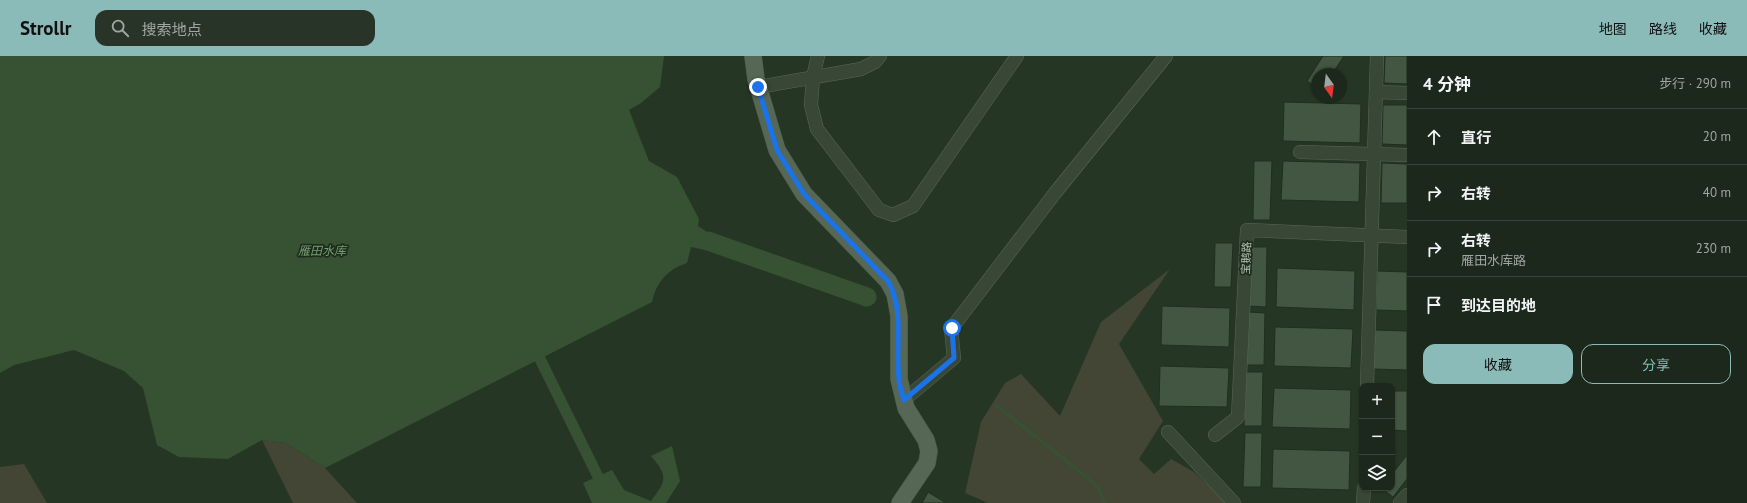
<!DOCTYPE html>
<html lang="zh">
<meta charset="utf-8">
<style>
body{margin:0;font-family:"PT Sans","Noto Sans SC",sans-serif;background:#293428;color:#f1f3f6}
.controls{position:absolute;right:12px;bottom:12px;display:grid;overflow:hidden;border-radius:8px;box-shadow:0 1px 3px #0004}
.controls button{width:36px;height:36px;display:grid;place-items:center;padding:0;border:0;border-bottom:1px solid #3a443a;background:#1c281b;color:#f1f3f6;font:20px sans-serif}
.compass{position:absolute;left:1311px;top:12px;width:36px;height:36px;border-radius:50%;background:#1c281b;box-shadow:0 1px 3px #0004;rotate:166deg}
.stop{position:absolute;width:12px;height:12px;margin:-9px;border:3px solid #1a73e8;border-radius:50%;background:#fff}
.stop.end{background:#1a73e8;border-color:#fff;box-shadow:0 1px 4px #0008}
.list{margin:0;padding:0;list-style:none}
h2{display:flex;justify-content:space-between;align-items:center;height:52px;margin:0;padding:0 16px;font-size:17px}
h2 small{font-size:13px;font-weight:400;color:#a0a6a3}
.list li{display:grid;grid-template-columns:26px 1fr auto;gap:12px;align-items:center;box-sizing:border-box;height:56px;padding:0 16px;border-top:1px solid #3a443a}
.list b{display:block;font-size:15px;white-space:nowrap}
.list p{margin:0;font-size:13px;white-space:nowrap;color:#a0a6a3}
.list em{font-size:13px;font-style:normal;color:#a0a6a3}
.actions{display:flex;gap:8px;padding:12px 16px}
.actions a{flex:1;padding:9px 0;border:1px solid #8bbbb9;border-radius:12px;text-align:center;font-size:14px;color:#8bbbb9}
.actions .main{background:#8bbbb9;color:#111}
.icon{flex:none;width:22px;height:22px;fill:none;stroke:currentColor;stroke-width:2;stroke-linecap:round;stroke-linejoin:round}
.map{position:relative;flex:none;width:1407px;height:447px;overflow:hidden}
header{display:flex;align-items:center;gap:24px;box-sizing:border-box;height:56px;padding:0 20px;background:#8bbbb9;color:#111}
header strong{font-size:19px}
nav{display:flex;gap:22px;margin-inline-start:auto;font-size:14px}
.search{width:280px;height:36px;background:#293428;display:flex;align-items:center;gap:10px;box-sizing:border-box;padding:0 14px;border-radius:12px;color:#a0a6a3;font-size:15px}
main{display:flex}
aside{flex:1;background:#1c281b}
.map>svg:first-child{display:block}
.green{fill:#434634}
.water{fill:#365233}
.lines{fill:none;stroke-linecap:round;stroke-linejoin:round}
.stream{stroke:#365233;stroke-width:3}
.canal{stroke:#365233;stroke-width:11}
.river{stroke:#365233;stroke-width:19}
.building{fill:#435641;stroke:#202e1f}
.minor-casing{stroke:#596858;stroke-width:14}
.major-casing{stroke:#425041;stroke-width:18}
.minor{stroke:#394737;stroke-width:13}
.major{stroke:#576756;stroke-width:17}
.route{stroke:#1a73e8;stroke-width:5}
.labels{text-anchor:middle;stroke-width:3.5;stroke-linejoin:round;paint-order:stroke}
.street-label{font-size:11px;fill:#b3c3b2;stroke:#1e2c1d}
.water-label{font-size:12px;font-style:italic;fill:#749e70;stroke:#1e2c1d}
</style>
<header>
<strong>Strollr</strong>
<div class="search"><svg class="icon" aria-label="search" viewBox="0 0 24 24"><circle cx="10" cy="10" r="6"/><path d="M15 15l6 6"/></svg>搜索地点</div>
<nav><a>地图</a><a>路线</a><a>收藏</a></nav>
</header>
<main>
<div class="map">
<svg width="1407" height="447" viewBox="0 0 1407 447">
<rect width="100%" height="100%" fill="#263624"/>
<!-- green -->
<g class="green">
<path d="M1170,213L1119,288L1163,365L1139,403L1154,418L1171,403L1194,416L1226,447H988L965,437L981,366L1005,327L1021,318L1060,360L1101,266Z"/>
<path d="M262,384L286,387L325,412L357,447H293Z"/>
<path d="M24,408L47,447H0V411Z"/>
</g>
<!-- water -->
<g class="water">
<path d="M0,0H664L660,31L641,47L629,54L649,105L677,121L699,163L698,170L710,178L705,194L691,191L687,207C668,213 656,226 652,246L325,412L286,387L262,384L228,403L179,401L157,389L143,332L124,315L74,294L14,309L0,317Z"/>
<path d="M672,390L680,425L666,447H592L583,427L612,414L624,434L651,445C667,424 668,420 651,400Z"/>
</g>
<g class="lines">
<!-- stream -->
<path class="stream" d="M997,350L1083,418L1099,433L1105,447"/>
<!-- canal -->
<path class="canal" d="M539,288L540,303L611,447"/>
<!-- river -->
<path class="river" d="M708,185L867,241"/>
</g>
<!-- building -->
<g class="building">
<path d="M1323,0H1344L1332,18H1317V32L1307,25Z"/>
<path d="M1385,0H1407V28L1384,27Z"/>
<path d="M1284,46L1361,48L1360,87L1283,85Z"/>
<path d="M1383,49H1407V89L1382,88Z"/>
<path d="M1254,105H1272L1270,164H1253Z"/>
<path d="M1283,105L1360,107L1359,146L1281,144Z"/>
<path d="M1382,107L1407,108V147H1381Z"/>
<path d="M1215,187H1233L1231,231H1214Z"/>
<path d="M1250,191H1267L1266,251L1248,250Z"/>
<path d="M1277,212L1355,215L1354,254L1276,251Z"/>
<path d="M1377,215L1407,216V255L1376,254Z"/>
<path d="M1162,250L1230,252L1229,291L1161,289Z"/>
<path d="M1248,256L1265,257L1264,309H1246Z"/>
<path d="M1275,271L1353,273L1351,312L1274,310Z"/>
<path d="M1375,274L1407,275V314L1373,313Z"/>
<path d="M1160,310L1229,312L1227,351L1159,350Z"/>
<path d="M1246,316H1263L1262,370H1244Z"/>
<path d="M1274,332L1351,334L1350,373L1272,371Z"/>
<path d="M1392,335H1407V375L1392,374Z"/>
<path d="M1245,377H1262L1261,431H1243Z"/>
<path d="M1273,393L1350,395L1349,434L1272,432Z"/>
<path d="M1407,399V423L1393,441L1381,432H1392V418Z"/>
<path d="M928,436L946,447H922Z"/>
</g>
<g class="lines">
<defs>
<g id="minor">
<path d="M818,0L813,21L811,49L817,73L879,154L893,159L913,150L1017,0"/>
<path d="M758,31L861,13L875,6L880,0"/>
<path d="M1376,36L1407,37"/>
<path d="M1300,96L1407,99"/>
<path d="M1367,330L1377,0"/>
<path d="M904,344L954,302L951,273L1055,137L1166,0"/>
<path d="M1168,376L1234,447"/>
<path d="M1215,379L1238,361L1247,174L1407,181"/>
<path d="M1363,447L1364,432"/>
<path d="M1400,447L1407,439"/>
</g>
<path id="major" d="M753,0L756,23L777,94L804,138L888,225L895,238L899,260V323L906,352L926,384L929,395L927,407L900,447"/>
</defs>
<!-- minor casing -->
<use href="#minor" class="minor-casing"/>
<!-- major casing -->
<use href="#major" class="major-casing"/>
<!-- minor -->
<use href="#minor" class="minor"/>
<!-- major -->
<use href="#major" class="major"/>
</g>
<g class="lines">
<!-- route -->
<path class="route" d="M758,31L777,94L804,138L888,225C905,256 895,289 899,323C899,330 902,337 904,344L954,302L952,272"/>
</g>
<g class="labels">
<!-- street labels -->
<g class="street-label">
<text transform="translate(1246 202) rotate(-87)" y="4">宝鹅路</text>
</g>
<!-- water labels -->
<g class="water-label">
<text x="322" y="199">雁田水库</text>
</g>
</g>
</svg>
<div class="controls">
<button>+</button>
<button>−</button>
<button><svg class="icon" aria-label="layers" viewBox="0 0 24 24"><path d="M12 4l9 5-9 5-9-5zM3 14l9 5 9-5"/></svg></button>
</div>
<svg class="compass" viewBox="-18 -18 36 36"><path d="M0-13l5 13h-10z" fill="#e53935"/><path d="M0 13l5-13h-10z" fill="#a0a6a3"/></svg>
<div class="stop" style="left:952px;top:272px"></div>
<div class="stop end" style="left:758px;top:31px"></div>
</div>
<aside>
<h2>4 分钟<small>步行 · 290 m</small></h2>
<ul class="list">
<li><svg class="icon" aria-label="ahead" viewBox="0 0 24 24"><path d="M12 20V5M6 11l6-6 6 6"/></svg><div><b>直行</b></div><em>20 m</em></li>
<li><svg class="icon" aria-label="right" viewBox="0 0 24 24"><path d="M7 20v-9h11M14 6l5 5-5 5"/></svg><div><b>右转</b></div><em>40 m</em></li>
<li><svg class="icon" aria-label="right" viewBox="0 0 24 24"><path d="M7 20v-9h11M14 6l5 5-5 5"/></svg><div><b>右转</b><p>雁田水库路</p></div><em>230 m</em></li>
<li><svg class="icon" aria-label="arrive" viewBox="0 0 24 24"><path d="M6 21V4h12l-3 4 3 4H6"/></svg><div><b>到达目的地</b></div></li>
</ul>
<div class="actions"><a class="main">收藏</a><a>分享</a></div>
</aside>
</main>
